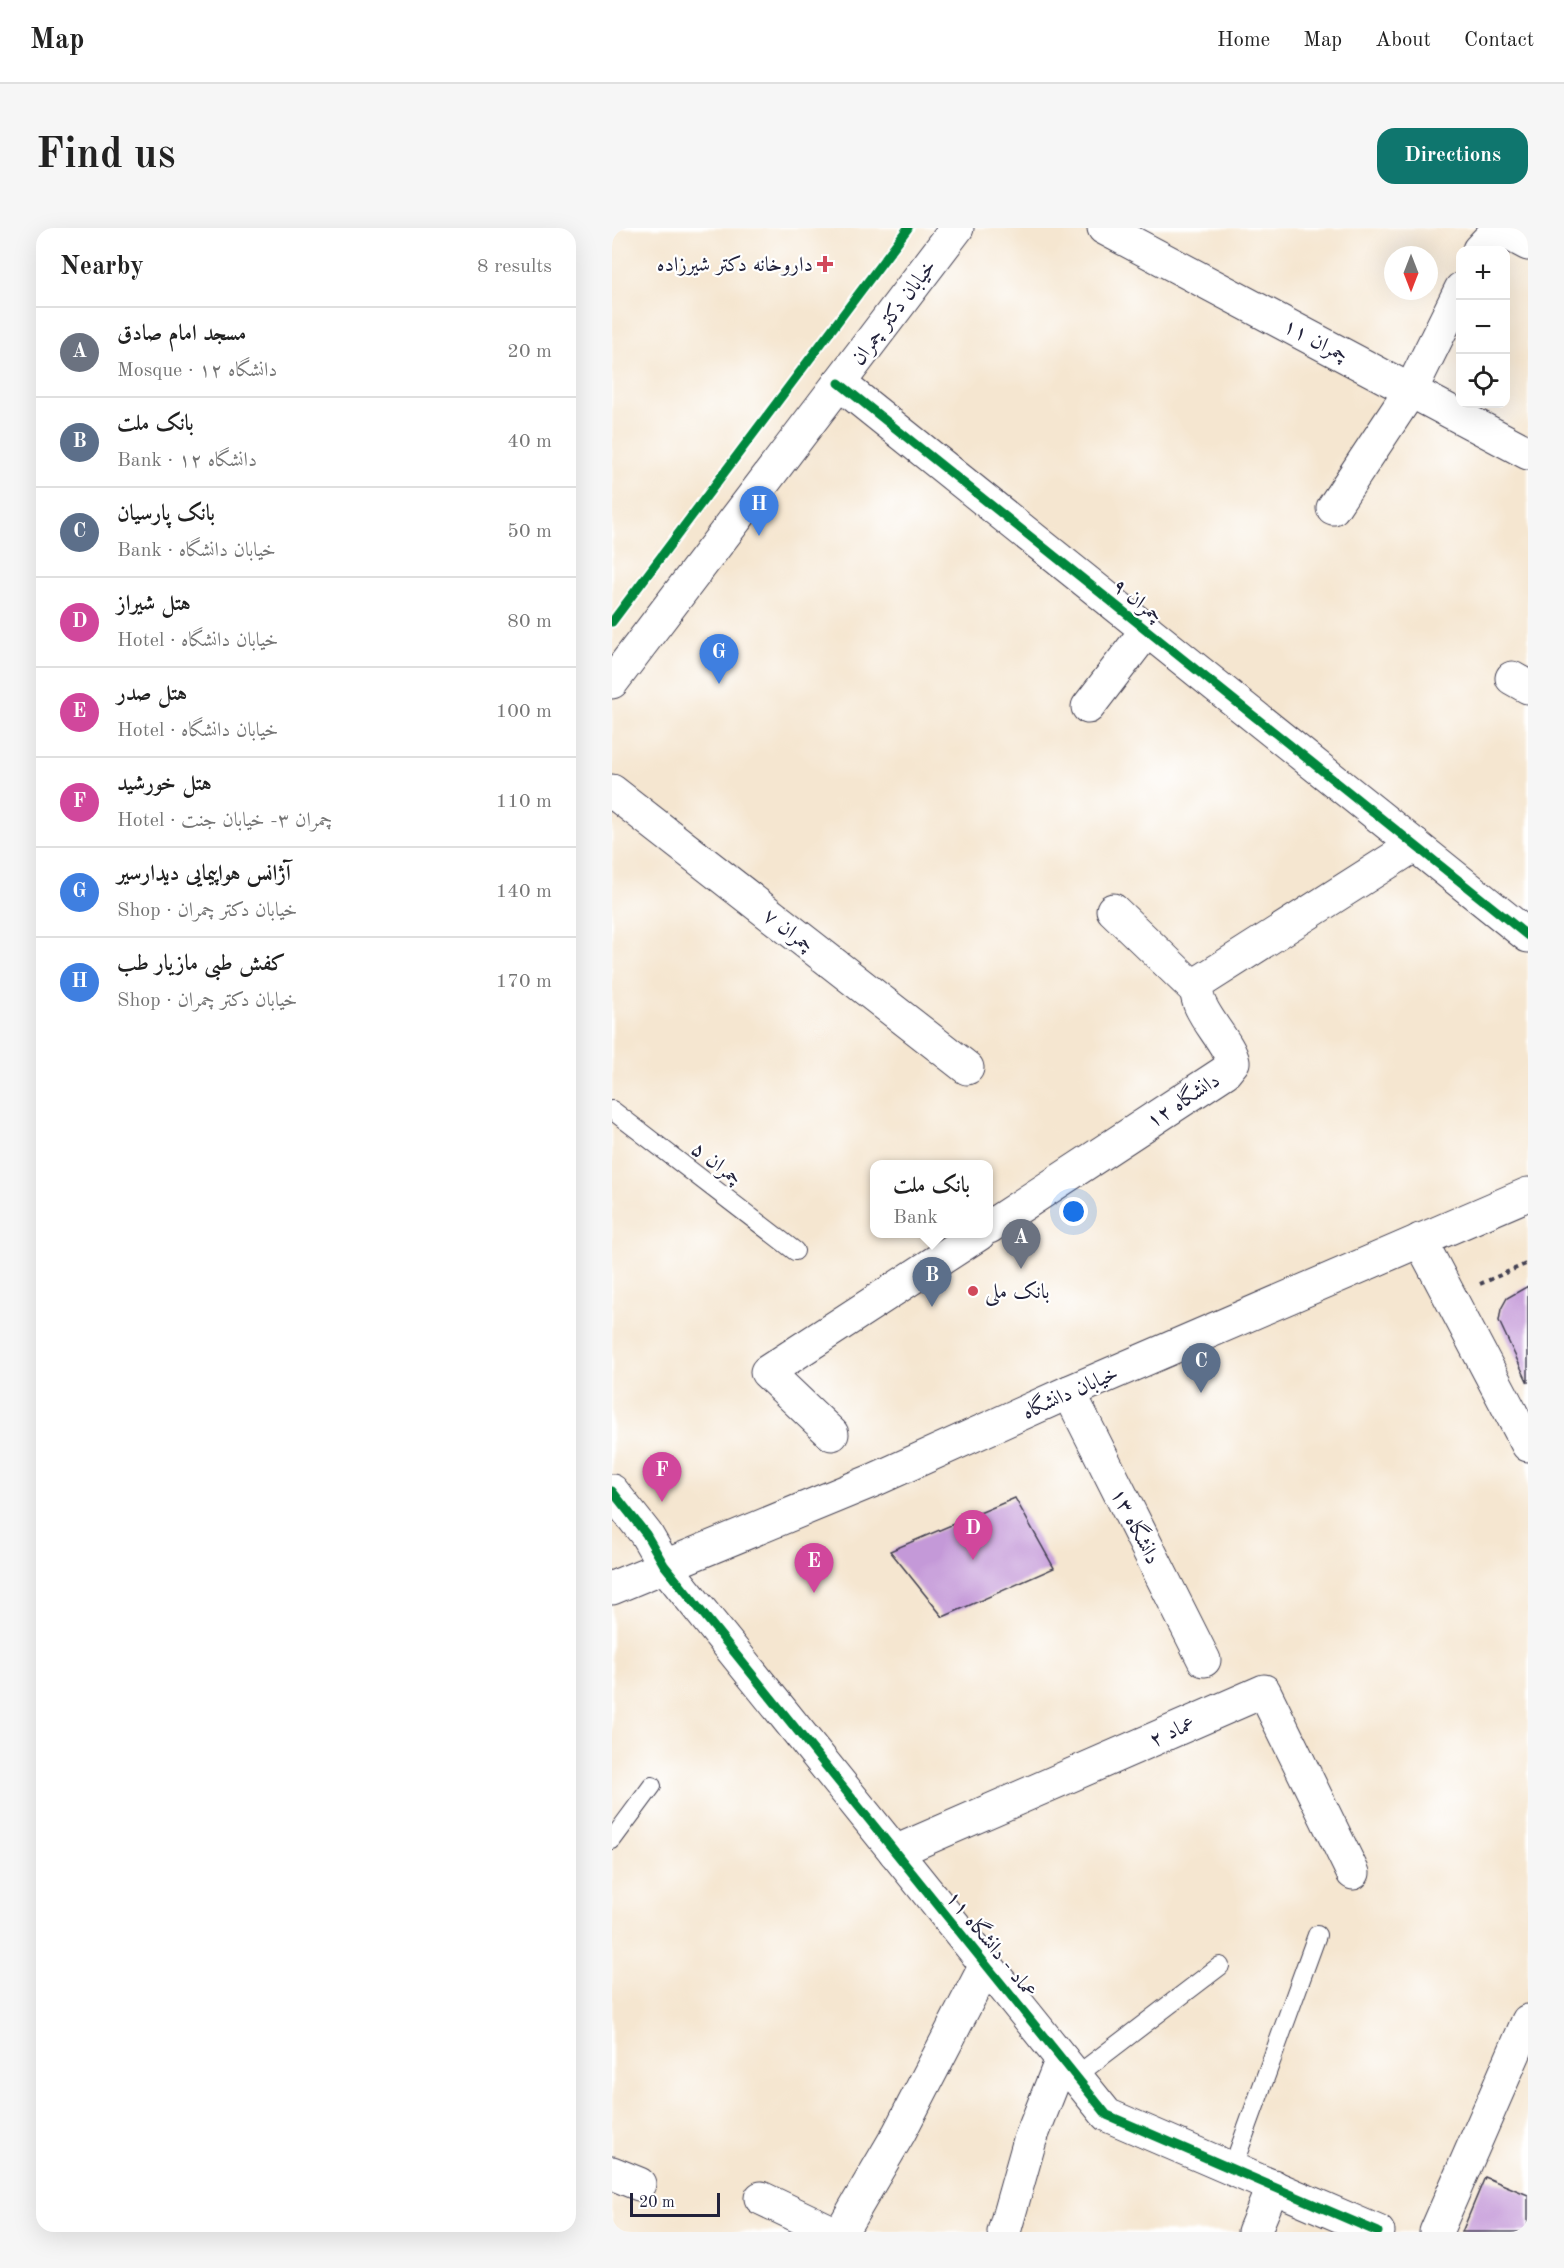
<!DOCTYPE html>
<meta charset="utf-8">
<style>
body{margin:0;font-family:"Old Standard TT",Amiri,serif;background:#f6f6f6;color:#222}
.controls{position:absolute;right:18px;top:18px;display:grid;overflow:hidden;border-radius:12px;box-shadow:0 6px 24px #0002}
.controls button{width:54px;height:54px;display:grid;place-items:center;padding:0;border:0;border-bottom:2px solid #e0e0e0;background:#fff;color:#222;font:30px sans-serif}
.compass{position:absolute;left:772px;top:18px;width:54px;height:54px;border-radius:50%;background:#fff;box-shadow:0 6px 24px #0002;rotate:180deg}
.scale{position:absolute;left:18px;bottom:15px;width:90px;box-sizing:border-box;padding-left:6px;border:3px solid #22223b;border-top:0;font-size:16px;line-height:21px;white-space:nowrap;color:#22223b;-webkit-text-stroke:4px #fff;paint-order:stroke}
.you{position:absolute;left:462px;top:984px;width:21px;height:21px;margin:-15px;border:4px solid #fff;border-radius:50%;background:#1a73e8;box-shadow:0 0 0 9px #1a73e833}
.badge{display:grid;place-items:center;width:39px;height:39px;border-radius:50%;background:#0f766e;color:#fff;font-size:20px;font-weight:700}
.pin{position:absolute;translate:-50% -50px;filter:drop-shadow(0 2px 3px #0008)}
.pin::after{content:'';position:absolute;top:32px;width:21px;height:18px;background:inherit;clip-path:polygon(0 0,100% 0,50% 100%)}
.popup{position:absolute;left:258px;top:932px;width:123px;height:78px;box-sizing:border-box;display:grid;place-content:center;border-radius:12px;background:#fff;filter:drop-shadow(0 2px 4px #0005);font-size:20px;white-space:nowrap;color:#767676}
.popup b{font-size:22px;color:#222}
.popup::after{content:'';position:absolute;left:50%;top:100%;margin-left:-12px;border:12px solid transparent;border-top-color:#fff}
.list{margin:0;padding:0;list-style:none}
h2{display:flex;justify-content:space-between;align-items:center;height:78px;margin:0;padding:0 24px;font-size:26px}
h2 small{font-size:20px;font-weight:400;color:#767676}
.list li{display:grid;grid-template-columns:39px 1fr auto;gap:18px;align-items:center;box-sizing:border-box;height:90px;padding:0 24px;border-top:2px solid #e0e0e0}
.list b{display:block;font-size:22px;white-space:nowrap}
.list p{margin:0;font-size:20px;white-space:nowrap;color:#767676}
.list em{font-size:20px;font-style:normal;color:#767676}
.icon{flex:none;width:33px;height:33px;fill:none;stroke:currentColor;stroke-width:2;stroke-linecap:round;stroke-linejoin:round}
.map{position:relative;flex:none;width:916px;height:2004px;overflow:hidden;border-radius:18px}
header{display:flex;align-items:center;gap:36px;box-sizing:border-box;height:84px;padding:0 30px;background:#fff;border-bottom:2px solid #e0e0e0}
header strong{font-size:28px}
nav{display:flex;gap:33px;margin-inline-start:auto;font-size:21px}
.intro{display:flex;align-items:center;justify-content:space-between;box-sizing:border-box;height:144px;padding:0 36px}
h1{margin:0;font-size:42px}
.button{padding:15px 27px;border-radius:18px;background:#0f766e;color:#fff;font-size:21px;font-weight:700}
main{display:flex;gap:36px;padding:0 36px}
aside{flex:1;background:#fff;border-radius:18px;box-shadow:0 6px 24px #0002}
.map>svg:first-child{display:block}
.building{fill:#c499d8}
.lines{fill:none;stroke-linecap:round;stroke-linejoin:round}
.lane-casing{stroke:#423f51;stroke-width:20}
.street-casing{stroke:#423f51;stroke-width:35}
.secondary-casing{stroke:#423f51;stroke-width:35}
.primary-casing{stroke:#423f51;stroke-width:35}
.path{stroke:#423f51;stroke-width:4;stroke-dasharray:4.5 4.5;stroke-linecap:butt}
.lane{stroke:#fff;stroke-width:18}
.street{stroke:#fff;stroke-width:33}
.secondary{stroke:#fff;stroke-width:33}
.primary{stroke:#fff;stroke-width:33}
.cycleway-casing{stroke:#fff;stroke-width:13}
.cycleway{stroke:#00873e;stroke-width:9}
.poi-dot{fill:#d1495b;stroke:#fff;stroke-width:2}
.labels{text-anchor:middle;stroke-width:4.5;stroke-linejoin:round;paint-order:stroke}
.poi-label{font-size:21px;fill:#22223b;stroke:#fff;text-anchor:end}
.street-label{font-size:21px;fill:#22223b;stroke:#fff}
</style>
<header>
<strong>Map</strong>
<nav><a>Home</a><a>Map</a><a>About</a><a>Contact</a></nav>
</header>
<div class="intro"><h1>Find us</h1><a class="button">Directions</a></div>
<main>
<aside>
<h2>Nearby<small>8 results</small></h2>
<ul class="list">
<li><span class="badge" style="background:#6b7280">A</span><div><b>مسجد امام صادق</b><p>Mosque · دانشگاه ۱۲</p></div><em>20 m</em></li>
<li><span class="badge" style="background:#5c6f8a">B</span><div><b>بانک ملت</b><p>Bank · دانشگاه ۱۲</p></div><em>40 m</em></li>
<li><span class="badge" style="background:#5c6f8a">C</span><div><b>بانک پارسیان</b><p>Bank · خیابان دانشگاه</p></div><em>50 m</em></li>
<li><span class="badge" style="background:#d1479c">D</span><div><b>هتل شیراز</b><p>Hotel · خیابان دانشگاه</p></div><em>80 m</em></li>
<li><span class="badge" style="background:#d1479c">E</span><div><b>هتل صدر</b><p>Hotel · خیابان دانشگاه</p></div><em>100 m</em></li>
<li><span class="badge" style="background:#d1479c">F</span><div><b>هتل خورشید</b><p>Hotel · چمران ۳- خیابان جنت</p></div><em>110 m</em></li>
<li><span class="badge" style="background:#3f7fe0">G</span><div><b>آژانس هواپیمایی دیدارسیر</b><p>Shop · خیابان دکتر چمران</p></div><em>140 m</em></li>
<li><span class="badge" style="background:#3f7fe0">H</span><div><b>کفش طبی مازیار طب</b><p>Shop · خیابان دکتر چمران</p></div><em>170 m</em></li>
</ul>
</aside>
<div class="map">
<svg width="916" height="2004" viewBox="0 0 916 2004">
<rect width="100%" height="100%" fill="#fff"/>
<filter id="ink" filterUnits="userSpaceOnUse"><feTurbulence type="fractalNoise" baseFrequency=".0167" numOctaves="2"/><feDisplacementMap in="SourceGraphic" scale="12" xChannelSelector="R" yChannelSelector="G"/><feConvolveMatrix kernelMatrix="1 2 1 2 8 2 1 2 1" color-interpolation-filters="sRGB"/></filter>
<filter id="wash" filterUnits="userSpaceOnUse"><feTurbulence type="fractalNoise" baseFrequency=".008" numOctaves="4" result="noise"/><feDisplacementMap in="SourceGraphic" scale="24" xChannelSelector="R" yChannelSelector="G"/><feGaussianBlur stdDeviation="1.35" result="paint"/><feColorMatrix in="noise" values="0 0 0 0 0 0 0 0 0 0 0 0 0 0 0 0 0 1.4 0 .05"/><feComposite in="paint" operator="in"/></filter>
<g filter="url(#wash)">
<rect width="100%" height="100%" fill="#f5e6d0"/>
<g id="blocks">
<!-- building -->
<g class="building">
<path d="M916,1058V1155L887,1093L889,1081L895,1070Z"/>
<path d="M403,1270L442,1340L331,1389L278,1323Z"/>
<path d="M873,1949L916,1967V2004H850Z"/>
</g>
</g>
</g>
<g filter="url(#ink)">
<use href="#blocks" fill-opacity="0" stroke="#423f51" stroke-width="1.5"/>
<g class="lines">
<defs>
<g id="lane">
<path d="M0,882L183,1023"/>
<path d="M0,1612L40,1558"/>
<path d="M464,1848L608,1738"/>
<path d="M620,1941L705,1707"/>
</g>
<g id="street">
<path d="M492,0L916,225"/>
<path d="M867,22L881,7L897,6L916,16"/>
<path d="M227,155L916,708"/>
<path d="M721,280L799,162L849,61"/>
<path d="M900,450L916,459"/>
<path d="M476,479L535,402"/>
<path d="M0,563L355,840"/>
<path d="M501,682L583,761"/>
<path d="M377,999L613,844L621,834C616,810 574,776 588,754L803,617"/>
<path d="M457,1164L592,1432"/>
<path d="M220,1206L155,1144L367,1006"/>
<path d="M52,1337L495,1887L766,2004"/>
<path d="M283,1624L652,1463L741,1645"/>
<path d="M0,1945L27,1956"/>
<path d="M149,1970L220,2004"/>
<path d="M229,2004L287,1905L374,1737"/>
<path d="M392,2004L418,1912L450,1831"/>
<path d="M642,2004L661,1958"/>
<path d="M824,2004L916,1793"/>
</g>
<g id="secondary">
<path d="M0,454L345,0"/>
<path d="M808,1012L916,1217"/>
<path d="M0,1263L34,1306L52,1337"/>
</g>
<path id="primary" d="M0,1360L262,1252L457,1164L916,966"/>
</defs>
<!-- lane casing -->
<use href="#lane" class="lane-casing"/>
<!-- street casing -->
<use href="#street" class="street-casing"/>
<!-- secondary casing -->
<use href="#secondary" class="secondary-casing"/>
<!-- primary casing -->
<use href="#primary" class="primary-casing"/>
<!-- path -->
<path class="path" d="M868,1056L916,1035"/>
<!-- lane -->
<use href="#lane" class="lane"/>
<!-- street -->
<use href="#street" class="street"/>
<!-- secondary -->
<use href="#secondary" class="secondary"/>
<!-- primary -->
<use href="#primary" class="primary"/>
<defs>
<g id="cycleway">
<path d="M227,155L916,708"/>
<path d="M0,394L296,0"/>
<path d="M0,1263L34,1306L52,1337L495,1887L766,2004"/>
</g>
</defs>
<!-- cycleway casing -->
<use href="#cycleway" class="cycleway-casing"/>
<!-- cycleway -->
<use href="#cycleway" class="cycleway"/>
</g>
</g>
<!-- markers -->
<g class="poi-dot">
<path d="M210 27h6v6h6v6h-6v6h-6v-6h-6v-6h6z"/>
<circle cx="361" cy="1063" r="6"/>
</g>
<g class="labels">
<!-- poi labels -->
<g class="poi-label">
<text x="201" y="43">داروخانه دکتر شیرزاده</text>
<text x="373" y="1070" text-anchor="start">بانک ملی</text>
</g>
<!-- street labels -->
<g class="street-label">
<text transform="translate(281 84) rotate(-53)" y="7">خیابان دکتر چمران</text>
<text transform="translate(704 112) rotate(28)" y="7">چمران ۱۱</text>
<text transform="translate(526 372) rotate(39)" y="7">چمران ۹</text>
<text transform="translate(177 702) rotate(38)" y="7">چمران ۷</text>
<text transform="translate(571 872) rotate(-33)" y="7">دانشگاه ۱۲</text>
<text transform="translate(105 935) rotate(38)" y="7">چمران ۵</text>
<text transform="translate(458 1164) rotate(-24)" y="7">خیابان دانشگاه</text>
<text transform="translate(524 1298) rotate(63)" y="7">دانشگاه ۱۳</text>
<text transform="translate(560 1503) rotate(-24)" y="7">عماد ۲</text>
<text transform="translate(380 1716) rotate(51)" y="7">عماد - دانشگاه ۱۱</text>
</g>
</g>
</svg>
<div class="controls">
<button>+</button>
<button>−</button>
<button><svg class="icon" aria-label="locate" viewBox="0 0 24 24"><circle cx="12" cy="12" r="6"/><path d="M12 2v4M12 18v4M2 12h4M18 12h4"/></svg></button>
</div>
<svg class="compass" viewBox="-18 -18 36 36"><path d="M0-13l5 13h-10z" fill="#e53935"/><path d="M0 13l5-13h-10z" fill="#767676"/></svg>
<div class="scale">20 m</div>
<div class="you"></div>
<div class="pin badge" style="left:409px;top:1041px;background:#6b7280">A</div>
<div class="pin badge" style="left:320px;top:1079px;background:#5c6f8a">B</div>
<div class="popup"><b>بانک ملت</b>Bank</div>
<div class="pin badge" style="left:589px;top:1165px;background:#5c6f8a">C</div>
<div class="pin badge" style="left:361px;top:1332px;background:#d1479c">D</div>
<div class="pin badge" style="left:202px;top:1365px;background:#d1479c">E</div>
<div class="pin badge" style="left:50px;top:1274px;background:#d1479c">F</div>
<div class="pin badge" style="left:107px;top:456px;background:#3f7fe0">G</div>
<div class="pin badge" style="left:147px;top:308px;background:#3f7fe0">H</div>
</div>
</main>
